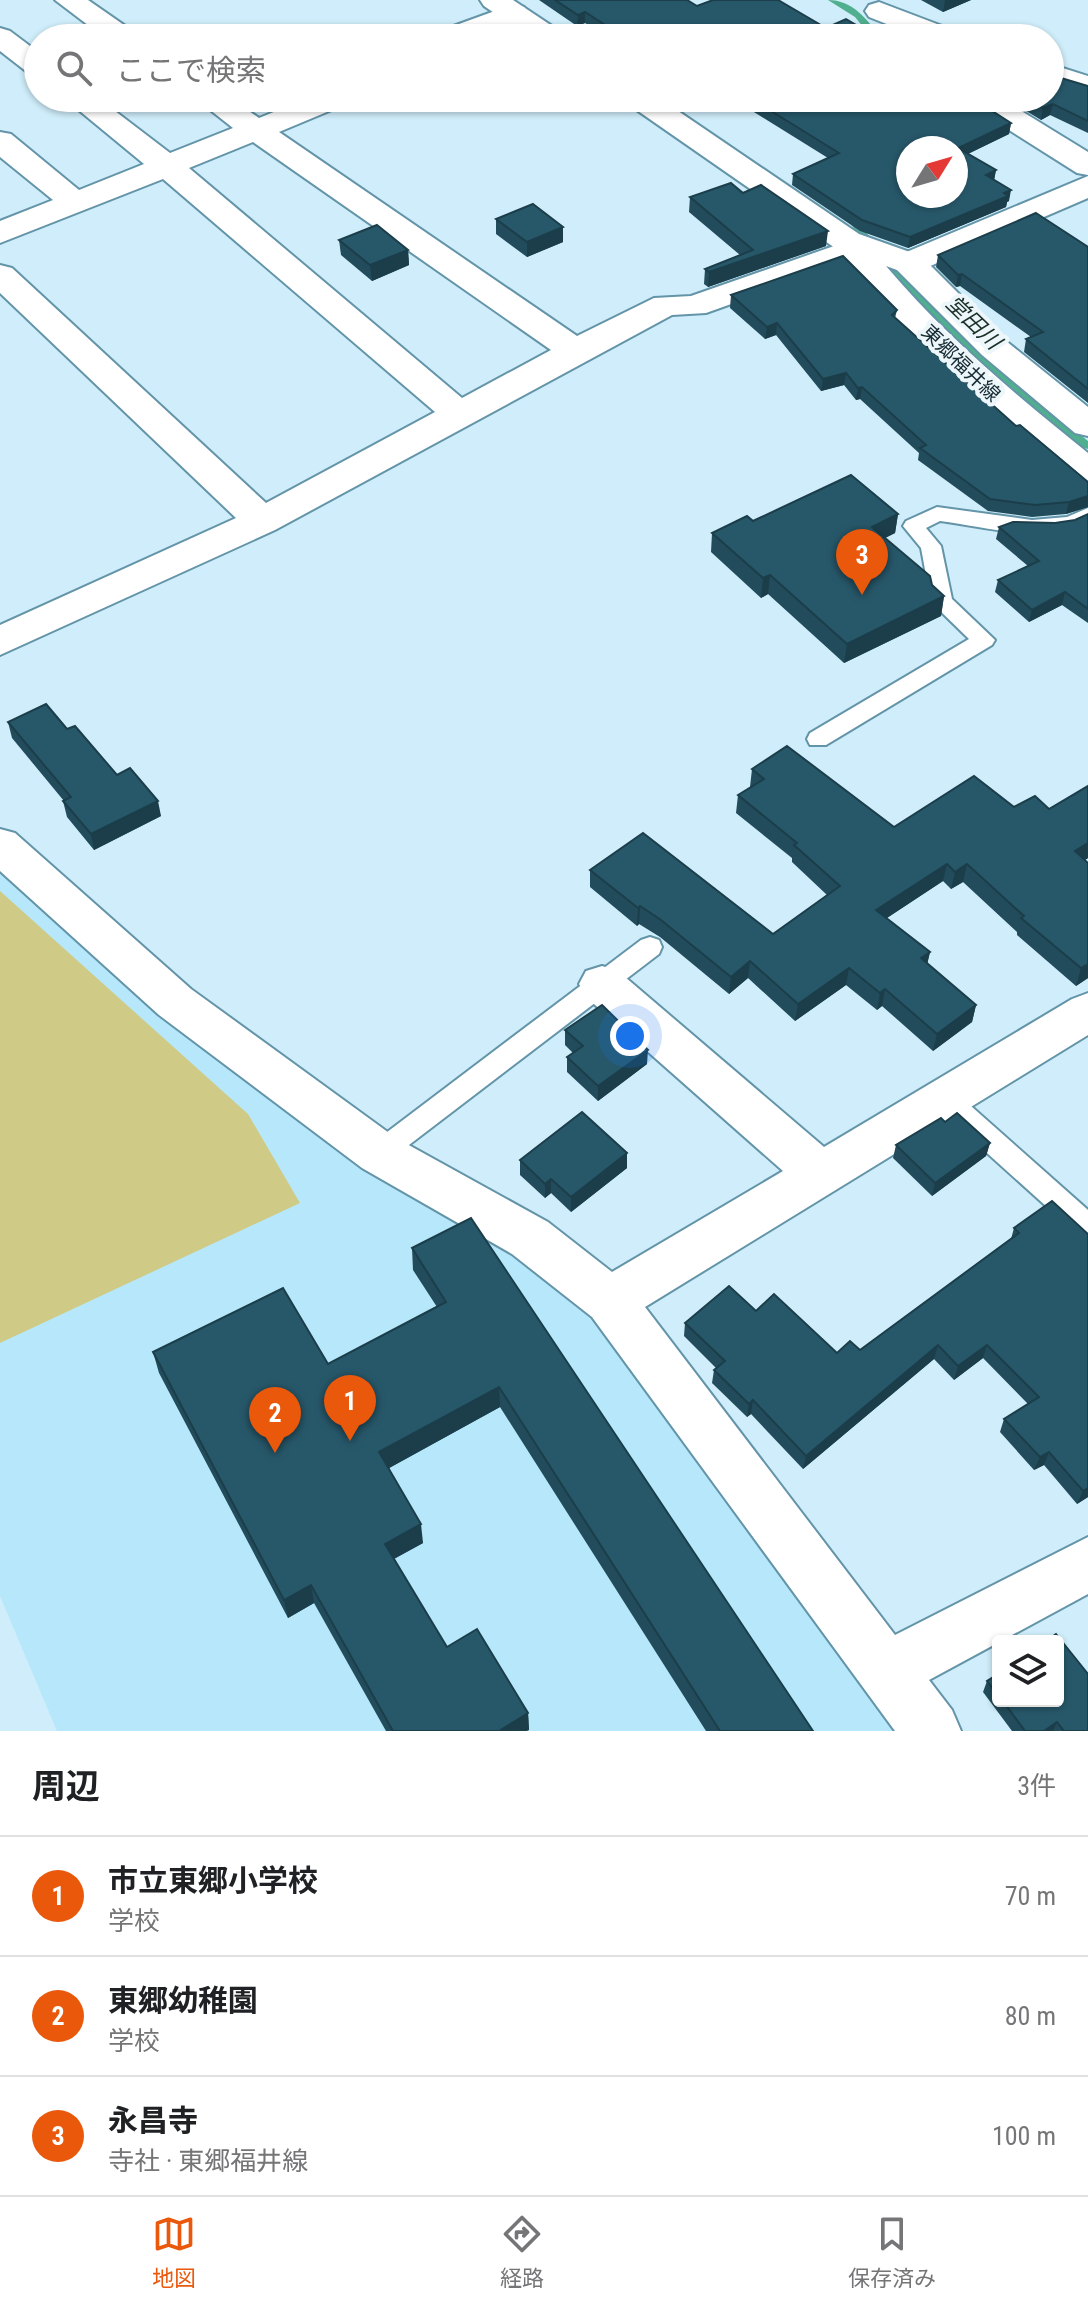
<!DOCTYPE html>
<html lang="ja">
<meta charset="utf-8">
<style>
body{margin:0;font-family:"Roboto Condensed","Noto Sans JP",sans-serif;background:#f2f2f2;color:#202124}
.controls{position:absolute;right:24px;bottom:24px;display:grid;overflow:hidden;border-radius:8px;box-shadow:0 2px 6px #0004}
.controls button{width:72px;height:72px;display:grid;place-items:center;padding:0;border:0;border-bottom:2px solid #e0e0e0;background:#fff;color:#202124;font:40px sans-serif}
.compass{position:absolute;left:896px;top:136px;width:72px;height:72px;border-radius:50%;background:#fff;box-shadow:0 2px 6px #0004;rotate:53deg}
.you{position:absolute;left:630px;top:1036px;width:28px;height:28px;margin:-20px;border:6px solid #fff;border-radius:50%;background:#1a73e8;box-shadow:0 0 0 12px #1a73e833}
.badge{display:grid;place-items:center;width:52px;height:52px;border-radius:50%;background:#ea580c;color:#fff;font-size:26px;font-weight:700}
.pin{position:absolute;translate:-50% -66px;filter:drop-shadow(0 2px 4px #0008)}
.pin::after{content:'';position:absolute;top:42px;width:28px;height:24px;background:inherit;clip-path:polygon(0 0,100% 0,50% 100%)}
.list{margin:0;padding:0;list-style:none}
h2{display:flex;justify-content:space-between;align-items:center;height:104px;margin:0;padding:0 32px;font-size:34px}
h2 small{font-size:26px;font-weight:400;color:#757577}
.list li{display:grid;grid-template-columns:52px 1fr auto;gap:24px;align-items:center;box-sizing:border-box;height:120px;padding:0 32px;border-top:2px solid #e0e0e0}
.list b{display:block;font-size:30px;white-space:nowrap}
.list p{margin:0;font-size:26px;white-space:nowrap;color:#757577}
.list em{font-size:26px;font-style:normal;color:#757577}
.icon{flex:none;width:44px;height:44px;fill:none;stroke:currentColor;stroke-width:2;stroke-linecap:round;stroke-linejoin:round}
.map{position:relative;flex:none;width:1088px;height:1731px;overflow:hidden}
.search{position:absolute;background:#fff;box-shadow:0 2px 6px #0004;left:24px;right:24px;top:24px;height:88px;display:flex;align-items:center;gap:20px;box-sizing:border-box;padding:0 28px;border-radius:44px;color:#757577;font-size:30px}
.sheet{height:464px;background:#fff}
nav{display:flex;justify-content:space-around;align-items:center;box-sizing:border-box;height:112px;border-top:2px solid #e0e0e0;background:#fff;font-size:22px;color:#757577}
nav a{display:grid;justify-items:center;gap:4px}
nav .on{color:#ea580c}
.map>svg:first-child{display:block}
.built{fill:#b7e7fa}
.green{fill:#cfcb87}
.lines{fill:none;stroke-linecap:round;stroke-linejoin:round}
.stream{fill:#4faf8f;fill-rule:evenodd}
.service-casing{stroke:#6394a8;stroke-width:4}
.minor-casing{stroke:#6394a8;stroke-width:4}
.secondary-casing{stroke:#6394a8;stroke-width:4}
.service{fill:#fff;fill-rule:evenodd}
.minor{fill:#fff;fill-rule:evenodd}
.secondary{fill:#fff;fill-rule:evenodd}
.wall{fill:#224c5b}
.shaded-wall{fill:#1b3e4a}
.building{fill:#27586a;stroke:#1b3e4a;stroke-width:2;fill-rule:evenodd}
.labels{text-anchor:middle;stroke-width:8;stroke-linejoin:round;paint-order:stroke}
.far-street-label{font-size:20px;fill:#172b33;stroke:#ecf6fb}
.far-water-label{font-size:22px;font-style:italic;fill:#1a2f26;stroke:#ecf6fb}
</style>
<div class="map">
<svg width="1088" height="1731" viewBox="0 0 1088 1731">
<rect width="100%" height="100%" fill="#cfedfa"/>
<!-- built -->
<path class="built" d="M0,867L590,1285L907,1731H57L0,1596Z"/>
<!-- green -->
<path class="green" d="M0,891L248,1114L300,1203L0,1343Z"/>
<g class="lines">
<!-- stream -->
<g class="stream">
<path d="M828,0C852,0 868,19 880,38H872L855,17Z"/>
<path d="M906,98H914L923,123L922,125L915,123Z"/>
<path d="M851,216L854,217C921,304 1003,372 1088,441V449L1084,448C999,378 913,309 847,219Z"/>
</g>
<defs>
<g id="service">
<path d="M937,507L1032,520L1067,517L1088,508V523C1043,544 986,527 940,521L926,528L941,546L952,599L995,640L992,645L826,745H810L807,739L810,733L969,639L931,602L921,548L903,526L906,521Z"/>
<path d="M650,937L659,940L662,947L659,954L388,1161L379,1164L370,1161L366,1153L370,1145L641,940Z"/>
<path d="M945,1088L954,1091L1088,1210V1239L1078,1235L936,1107L932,1099L936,1091Z"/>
</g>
<g id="minor">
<path d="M55,0H88L134,32L139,38H105Z"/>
<path d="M879,2L958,32L963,38H922L869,17L865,11L869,5Z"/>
<path d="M514,4L524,7L528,13L524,19L474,38H432L437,32Z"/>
<path d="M0,28L10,31L38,52V75L27,72L0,51Z"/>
<path d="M1050,64L1088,76V95L1050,83Z"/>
<path d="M64,98H98L170,153L233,128L195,98H230L259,118L308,98H350L346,104L279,132L577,336L654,298L691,296L854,239L866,242L871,249L866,256L706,313L672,315L275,530L0,655V625L236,518L0,293V265L12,268L266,503L435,412L163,179L0,243V221L53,200L0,157V132L11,134L79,190L144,164ZM253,142L551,350L462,398L189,168Z"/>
<path d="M964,98H1000L1088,152V175L1077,173L968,104Z"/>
<path d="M1088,176V198L921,270L909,273L897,270L892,263L897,256Z"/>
<path d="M0,829L15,833L191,989L396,1138L548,1222L612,1272L783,1171L586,997L579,984L586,971L602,966L618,971L824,1147L1072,999L1088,993V1035L645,1307L895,1635L1088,1537V1594L929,1680L952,1710L961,1731H895L592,1317L512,1254L362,1168L159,1015L0,871Z"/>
</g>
<g id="secondary">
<path d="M480,0H513L561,32L566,38H531L484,6Z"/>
<path d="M624,98H659L859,234L921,256L1006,341L1088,407V436L1075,433L982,355L897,270L886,266C946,337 1016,395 1088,453V484L1075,480L975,399L889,312L835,248L628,104Z"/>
</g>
</defs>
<!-- service casing -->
<use href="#service" class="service-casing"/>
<!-- minor casing -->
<use href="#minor" class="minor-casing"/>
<!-- secondary casing -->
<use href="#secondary" class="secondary-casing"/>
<!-- service -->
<use href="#service" class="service"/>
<!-- minor -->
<use href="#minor" class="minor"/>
<!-- secondary -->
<use href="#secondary" class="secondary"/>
</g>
<!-- wall -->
<g class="wall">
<path d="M539,0H687L697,6L826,28L874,38H608L585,23L577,26Z"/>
<path d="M921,0H971L943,12Z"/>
<path d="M1051,75L1088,86V133L1050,115L1041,120L1005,98H1050Z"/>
<path d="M701,98H902L909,111L1011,123L1009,134L968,154L996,170L994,179L1009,201L1007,202L1006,207L908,248L860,231L792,185L793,174L828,158L736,101L718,109Z"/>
<path d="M690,197L826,246L708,287L704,284L705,269L740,255L689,212Z"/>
<path d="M496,219L563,227V242L527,257L496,234Z"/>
<path d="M339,240L408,250L409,265L372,281L341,255Z"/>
<path d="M1088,247V403L1024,352L1026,339L1031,337L960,286L956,287L936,267L938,255Z"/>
<path d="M731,295L897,310L895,318L1088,496V507L1066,514L1032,517L988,511L918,460L919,453L860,399L856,400L844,385L821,391L776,335L765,339L730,308Z"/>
<path d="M898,514L895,533L885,538L944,596L941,616L844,663L768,594L761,598L711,552L712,533L753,521Z"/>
<path d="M1088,514V623L1062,605L1029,622L995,592L998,580L1028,566L996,539L999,527L1055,523L1075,520Z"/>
<path d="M8,722L67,729L161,816L94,850L67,817L63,801H64L12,738Z"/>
<path d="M752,769L894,827L1014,807L1049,809L1088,786V858L1085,860L1088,863V978L1076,986L1017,935V932L963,882L951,889L943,881L887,918L930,952L927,964L976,1005L972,1022L933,1051L882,1006L877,1010L846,985L795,1021L748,978L729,994L660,937L639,924L637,926L590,887V870L773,934L827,895L792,862V858L736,813L738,795L750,787Z"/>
<path d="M565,1030L647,1064L598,1101L567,1072V1057L573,1053L565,1045Z"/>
<path d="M945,1122L990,1143L986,1156L932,1196L893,1158L896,1145Z"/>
<path d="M627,1153V1168L571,1212L551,1193L545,1198L520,1175V1160Z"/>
<path d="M1052,1201L1088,1497L1077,1504L1044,1465L1034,1470L1000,1432L1004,1419L1028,1404L983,1358L954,1380L934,1359L803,1469L751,1414L747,1417L712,1383L714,1370L716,1368L684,1336L685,1323L756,1311L837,1353L860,1350L1011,1239L1014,1228Z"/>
<path d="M412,1248L813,1731H706L500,1407L389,1468L423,1543L394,1559L447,1647L528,1713L529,1730L526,1731H386L314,1603L288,1618L159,1373L153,1352L328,1364L437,1307L413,1270Z"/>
<path d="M998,1674V1701H1058L1088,1731H1012L983,1692L987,1681Z"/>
</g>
<!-- shaded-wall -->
<g class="shaded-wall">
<path d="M945,0H971L943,12Z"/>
<path d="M585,12V23L577,26L578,15Z"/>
<path d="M719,98H737L736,101L718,109Z"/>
<path d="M1053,104L1050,115L1041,120L1043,108Z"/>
<path d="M1011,123L1009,134L957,159L958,148Z"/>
<path d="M996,170L994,181L986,175Z"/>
<path d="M1011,190L1009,201L1007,202L1006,207L908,248L910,237Z"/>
<path d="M563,227V242L527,257V242Z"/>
<path d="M828,231L826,246L708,287L709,272Z"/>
<path d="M408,250L409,265L372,281L370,265Z"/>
<path d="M962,274L960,286L956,287L958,275Z"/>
<path d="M777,323L776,335L765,339L767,327Z"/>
<path d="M846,373L844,385L821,391L823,379Z"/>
<path d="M862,387L860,399L856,400L858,388Z"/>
<path d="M1088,496V507L1066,514L1069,502Z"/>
<path d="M898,514L895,533L869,546L872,527Z"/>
<path d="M770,575L768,594L761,598L763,578Z"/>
<path d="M1065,592L1062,605L1029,622L1032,610Z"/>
<path d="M944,596L941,616L844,663L847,644Z"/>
<path d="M158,801L161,816L94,850L91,834Z"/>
<path d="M1088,843V858L1071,869L1075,851Z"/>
<path d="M947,864L943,881L873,927L876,910Z"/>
<path d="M967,864L963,882L951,889L955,872Z"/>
<path d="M640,906L639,924L637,926L638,908Z"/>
<path d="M930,952L926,969L921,958Z"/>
<path d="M750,961L748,978L729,994L731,977Z"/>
<path d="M1088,964V978L1076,986L1081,968Z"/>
<path d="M849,968L846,985L795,1021L798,1004Z"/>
<path d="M885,989L882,1006L877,1010L880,993Z"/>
<path d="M976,1005L972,1022L933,1051L937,1034Z"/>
<path d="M648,1050L647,1064L598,1101V1086Z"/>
<path d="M990,1143L986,1156L932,1196L935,1183Z"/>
<path d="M627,1153V1168L571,1212V1197Z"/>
<path d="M551,1179V1193L545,1198V1184Z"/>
<path d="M938,1345L934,1359L803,1469L806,1456Z"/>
<path d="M987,1345L983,1358L954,1380L958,1366Z"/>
<path d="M499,1387L500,1407L382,1472L379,1452Z"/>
<path d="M753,1400L751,1414L747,1417L749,1404Z"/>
<path d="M1049,1452L1044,1465L1034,1470L1040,1457Z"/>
<path d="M1088,1488V1497L1077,1504L1083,1491Z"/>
<path d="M421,1524L423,1543L388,1562L385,1544Z"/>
<path d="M311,1585L314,1603L288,1618L284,1600Z"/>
<path d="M528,1713L529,1730L526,1731H499Z"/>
<path d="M1057,1722L1053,1731H1044Z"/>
</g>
<!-- building -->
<g class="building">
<path d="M555,0H687L697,6L713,0H778L826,28L846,19L873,35L874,38H625L585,12L578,15Z"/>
<path d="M1050,72L1051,75L1088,86V121L1053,104L1043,108L1026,98H1050Z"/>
<path d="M750,98H902L909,111L939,98H972L1011,123L958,148L996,170L986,175L1011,190L1004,193L1008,196L910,237L862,220L793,174L839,153ZM908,148H956V196H908Z"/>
<path d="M731,183L743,193L761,185L828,231L709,272L705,269L753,250L690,197Z"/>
<path d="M533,204L563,227L527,242L496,219Z"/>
<path d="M1036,213L1088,247V389L1026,339L1043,332L962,274L958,275L938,255Z"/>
<path d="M377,225L408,250L370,265L339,240Z"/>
<path d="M843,256L897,310L892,315L1016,426L1020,425L1088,482V496L1069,502L1035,505L990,499L920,448L926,445L862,387L858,388L846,373L823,379L777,323L767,327L731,295Z"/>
<path d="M851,475L898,514L872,527L930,576L932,585L944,596L847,644L770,575L763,578L712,533L747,516L753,521Z"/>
<path d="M1088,514V609L1065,592L1032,610L998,580L1039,561L999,527L1013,522L1055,523L1075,520Z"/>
<path d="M46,704L67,729L75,726L117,775L130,768L158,801L91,834L63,801L71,797L8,722Z"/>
<path d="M787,746L894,827L974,776L1014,807L1035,796L1049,809L1088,786V843L1075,851L1088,863V964L1081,968L1021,918L1024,916L967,864L955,872L947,864L876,910L930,952L921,958L976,1005L937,1034L885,989L880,993L849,968L798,1004L750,961L731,977L661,920L640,906L638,908L590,870L643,833L773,934L840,886L794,845L797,843L738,795L764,779L752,769Z"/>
<path d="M602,1005L648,1050L598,1086L567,1057L583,1046L565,1030Z"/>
<path d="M582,1112L627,1153L571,1197L551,1179L545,1184L520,1160Z"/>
<path d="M957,1113L990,1143L935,1183L896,1145L941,1118L945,1122Z"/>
<path d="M1052,1201L1088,1234V1488L1083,1491L1049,1452L1040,1457L1004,1419L1039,1397L987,1345L958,1366L938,1345L806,1456L753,1400L749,1404L714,1370L725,1361L685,1323L729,1286L756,1311L774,1294L837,1353L850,1341L860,1350L1019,1233L1014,1228Z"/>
<path d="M471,1218L813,1731H720L499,1387L379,1452L421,1524L385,1544L447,1647L477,1629L528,1713L499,1731H393L311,1585L284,1600L153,1352L283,1288L328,1364L446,1302L412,1248Z"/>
<path d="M1056,1634L1088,1674V1731H1064L1057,1722L1044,1731H1025L1003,1701H1058V1641H1046Z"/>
<path d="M998,1674V1695L987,1681Z"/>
</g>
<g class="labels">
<!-- far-street labels -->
<g class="far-street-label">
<text transform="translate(961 363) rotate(44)" y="7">東郷福井線</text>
</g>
<!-- far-water labels -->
<g class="far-water-label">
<text transform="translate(974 322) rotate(44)" y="8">堂田川</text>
</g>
</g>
</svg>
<div class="controls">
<button><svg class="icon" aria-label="layers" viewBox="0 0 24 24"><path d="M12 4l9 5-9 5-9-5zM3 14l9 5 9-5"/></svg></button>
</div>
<svg class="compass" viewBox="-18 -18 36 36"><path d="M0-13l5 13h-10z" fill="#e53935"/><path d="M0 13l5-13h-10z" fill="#757577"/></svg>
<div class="you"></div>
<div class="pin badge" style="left:350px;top:1441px">1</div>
<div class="pin badge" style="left:275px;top:1453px">2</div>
<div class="pin badge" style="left:862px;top:595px">3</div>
<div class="search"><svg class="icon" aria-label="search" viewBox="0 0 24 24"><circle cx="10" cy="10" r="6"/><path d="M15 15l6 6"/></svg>ここで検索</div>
</div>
<section class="sheet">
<h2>周辺<small>3件</small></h2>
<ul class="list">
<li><span class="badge">1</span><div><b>市立東郷小学校</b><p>学校</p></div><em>70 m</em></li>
<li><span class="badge">2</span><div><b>東郷幼稚園</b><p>学校</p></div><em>80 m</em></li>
<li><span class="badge">3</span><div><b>永昌寺</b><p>寺社 · 東郷福井線</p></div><em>100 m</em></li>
</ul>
</section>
<nav>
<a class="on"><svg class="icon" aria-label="map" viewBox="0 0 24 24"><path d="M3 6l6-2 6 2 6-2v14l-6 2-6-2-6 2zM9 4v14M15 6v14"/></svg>地図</a>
<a><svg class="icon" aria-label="directions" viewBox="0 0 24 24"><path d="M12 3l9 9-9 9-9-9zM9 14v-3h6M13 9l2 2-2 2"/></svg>経路</a>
<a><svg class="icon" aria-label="saved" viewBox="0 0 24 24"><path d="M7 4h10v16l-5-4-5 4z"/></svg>保存済み</a>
</nav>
